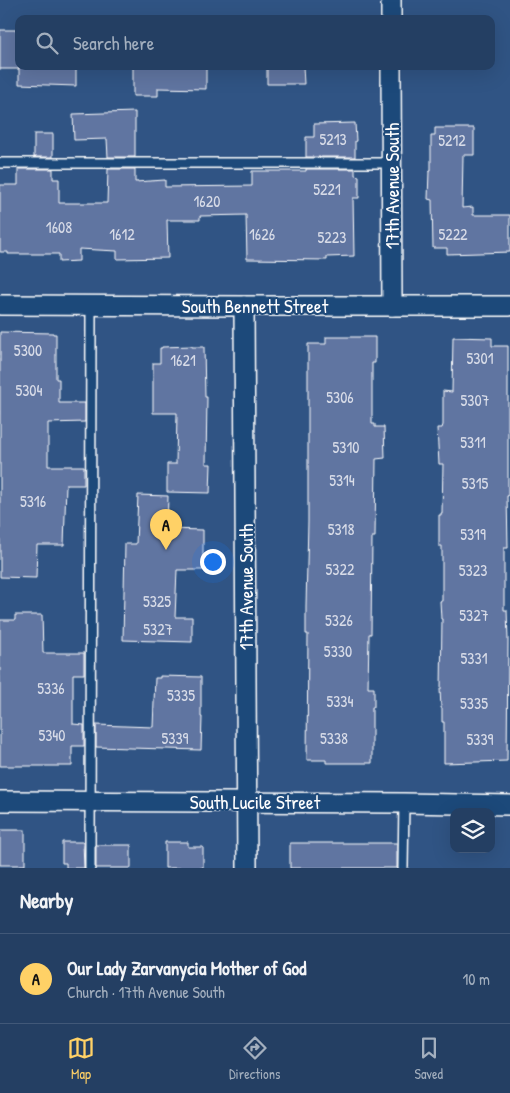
<!DOCTYPE html>
<meta charset="utf-8">
<style>
body{margin:0;font-family:"Patrick Hand",sans-serif;background:#2c4669;color:#f1f3f6}
.controls{position:absolute;right:15px;bottom:15px;display:grid;overflow:hidden;border-radius:10px;box-shadow:0 5px 20px #0002}
.controls button{width:45px;height:45px;display:grid;place-items:center;padding:0;border:0;border-bottom:1px solid #415878;background:#243f63;color:#f1f3f6;font:25px sans-serif}
.you{position:absolute;left:212px;top:561px;width:18px;height:18px;margin:-12px;border:4px solid #fff;border-radius:50%;background:#1a73e8;box-shadow:0 0 0 8px #1a73e833}
.badge{display:grid;place-items:center;width:32px;height:32px;border-radius:50%;background:#ffd166;color:#111;font-size:16px;font-weight:700}
.pin{position:absolute;translate:-50% -41px;filter:drop-shadow(0 1px 2px #0008)}
.pin::after{content:'';position:absolute;top:26px;width:18px;height:15px;background:inherit;clip-path:polygon(0 0,100% 0,50% 100%)}
.list{margin:0;padding:0;list-style:none}
h2{display:flex;justify-content:space-between;align-items:center;height:65px;margin:0;padding:0 20px;font-size:21px}
h2 small{font-size:16px;font-weight:400;color:#a3afbe}
.list li{display:grid;grid-template-columns:32px 1fr auto;gap:15px;align-items:center;box-sizing:border-box;height:90px;padding:0 20px;border-top:1px solid #415878}
.list b{display:block;font-size:19px;white-space:nowrap}
.list p{margin:0;font-size:16px;white-space:nowrap;color:#a3afbe}
.list em{font-size:16px;font-style:normal;color:#a3afbe}
.icon{flex:none;width:28px;height:28px;fill:none;stroke:currentColor;stroke-width:2;stroke-linecap:round;stroke-linejoin:round}
.map{position:relative;flex:none;width:510px;height:868px;overflow:hidden}
.search{position:absolute;background:#243f63;box-shadow:0 5px 20px #0002;left:15px;right:15px;top:15px;height:55px;display:flex;align-items:center;gap:12px;box-sizing:border-box;padding:0 18px;border-radius:10px;color:#a3afbe;font-size:19px}
.sheet{height:155px;background:#243f63}
nav{display:flex;justify-content:space-around;align-items:center;box-sizing:border-box;height:70px;border-top:1px solid #415878;background:#243f63;font-size:14px;color:#a3afbe}
nav a{display:grid;justify-items:center;gap:2px}
nav .on{color:#ffd166}
.map>svg:first-child{display:block}
.building{fill:#6174a1;stroke:#fff}
.lines{fill:none;stroke-linecap:round;stroke-linejoin:round}
.service-casing{stroke:#fff;stroke-width:12}
.minor-casing{stroke:#fff;stroke-width:22}
.service{stroke:#1f4a7a;stroke-width:9}
.minor{stroke:#1f4a7a;stroke-width:19}
.labels{text-anchor:middle;stroke-width:4;stroke-linejoin:round;paint-order:stroke}
.number-label{font-size:16px;fill:#d8dce8}
.street-label{font-size:19px;fill:#fff;stroke:#1f4a7a}
</style>
<div class="map">
<svg width="510" height="868" viewBox="0 0 510 868">
<rect width="100%" height="100%" fill="#305484"/>
<filter id="ink" filterUnits="userSpaceOnUse"><feTurbulence type="fractalNoise" baseFrequency=".02" numOctaves="2"/><feDisplacementMap in="SourceGraphic" scale="10" xChannelSelector="R" yChannelSelector="G"/><feConvolveMatrix kernelMatrix="1 2 1 2 8 2 1 2 1" color-interpolation-filters="sRGB"/></filter>
<g filter="url(#ink)">
<!-- building -->
<g class="building">
<rect x="0" y="30" width="19" height="39"/>
<path d="M19,66H76V86L19,84Z"/>
<path d="M133,66H206V89L158,88V96H133Z"/>
<path d="M267,66H303L304,84H267Z"/>
<path d="M135,112V157H108L107,139L74,140L73,114Z"/>
<path d="M355,123L356,141H355V157H306V137H314V124Z"/>
<path d="M435,128H474V155H463L462,208L473,207V215H510V252L447,254V248H433L432,200L428,199L429,171H431V136H435Z"/>
<rect x="34" y="134" width="19" height="23"/>
<path d="M18,169H53V179H59V203H107L108,169H135V182L165,180V187L252,186V171H306V169H355V175L359,176V198H353L354,256L327,257V260L247,259L246,215L200,216V220H167L168,258L117,259V251L79,249V261L59,262V254H8V252H0V185H18Z"/>
<path d="M0,332L53,333V334H56V379H59V403H85V422L48,423V466H84V485H66L64,545H37L36,578L0,577Z"/>
<path d="M326,337H375V363H372V424H375V427H384L385,458L376,459L375,537H372L371,634H369L368,688H374V707H372V763H326V760H307L308,634H306V606L308,522V344H326Z"/>
<path d="M453,337L492,338V346H508V496H507L508,548H504V610H507L508,640L507,761L444,763V722H442V708H441L440,689H441L442,619H441L440,601H442V546H439V515H441V513H442L443,464H439L437,428H442L443,425V391L452,392Z"/>
<path d="M192,346V347H204L205,397H207L206,464H211L210,493L167,492V464H176L177,413H153V363H160V348H162V347Z"/>
<path d="M138,495L168,496L167,529L203,530V570H177L175,617H192V642L123,640L125,544H136Z"/>
<path d="M15,615H42L43,653H84V674H73V724L84,725V746H72V766H0V620H15Z"/>
<path d="M160,676L201,677V717H202L201,750L96,747V725L153,727L155,678H160Z"/>
<rect x="0" y="830" width="25" height="35"/>
<path d="M62,842H83L84,868H66V863H62Z"/>
<path d="M165,842H188V847H203V868H165Z"/>
<rect x="290" y="843" width="107" height="25"/>
<rect x="96" y="845" width="35" height="23"/>
</g>
<g class="lines">
<defs>
<g id="service">
<path d="M0,163H392"/>
<path d="M90,868L91,305"/>
<path d="M403,868L404,803"/>
</g>
<g id="minor">
<path d="M391,0V19"/>
<path d="M391,66L392,306"/>
<path d="M0,305L244,306H510"/>
<path d="M244,306L247,868"/>
<path d="M0,801L404,803L510,805"/>
</g>
</defs>
<!-- service casing -->
<use href="#service" class="service-casing"/>
<!-- minor casing -->
<use href="#minor" class="minor-casing"/>
<!-- service -->
<use href="#service" class="service"/>
<!-- minor -->
<use href="#minor" class="minor"/>
</g>
</g>
<g class="labels">
<!-- number labels -->
<g class="number-label">
<text x="333" y="145">5213</text>
<text x="452" y="146">5212</text>
<text x="327" y="195">5221</text>
<text x="207" y="207">1620</text>
<text x="59" y="233">1608</text>
<text x="122" y="240">1612</text>
<text x="262" y="240">1626</text>
<text x="453" y="240">5222</text>
<text x="332" y="243">5223</text>
<text x="28" y="356">5300</text>
<text x="480" y="364">5301</text>
<text x="183" y="366">1621</text>
<text x="29" y="396">5304</text>
<text x="340" y="403">5306</text>
<text x="475" y="406">5307</text>
<text x="473" y="448">5311</text>
<text x="346" y="453">5310</text>
<text x="342" y="486">5314</text>
<text x="475" y="489">5315</text>
<text x="33" y="507">5316</text>
<text x="341" y="535">5318</text>
<text x="473" y="540">5319</text>
<text x="340" y="575">5322</text>
<text x="473" y="576">5323</text>
<text x="157" y="607">5325</text>
<text x="474" y="621">5327</text>
<text x="339" y="626">5326</text>
<text x="158" y="635">5327</text>
<text x="338" y="657">5330</text>
<text x="474" y="664">5331</text>
<text x="51" y="694">5336</text>
<text x="181" y="701">5335</text>
<text x="340" y="707">5334</text>
<text x="474" y="709">5335</text>
<text x="52" y="741">5340</text>
<text x="175" y="744">5339</text>
<text x="334" y="744">5338</text>
<text x="480" y="745">5339</text>
</g>
<!-- street labels -->
<g class="street-label">
<text transform="translate(392 186) rotate(-90)" y="7">17th Avenue South</text>
<text x="255" y="313">South Bennett Street</text>
<text transform="translate(246 587) rotate(-90)" y="7">17th Avenue South</text>
<text x="255" y="809">South Lucile Street</text>
</g>
</g>
</svg>
<div class="controls">
<button><svg class="icon" aria-label="layers" viewBox="0 0 24 24"><path d="M12 4l9 5-9 5-9-5zM3 14l9 5 9-5"/></svg></button>
</div>
<div class="you"></div>
<div class="pin badge" style="left:166px;top:550px">A</div>
<div class="search"><svg class="icon" aria-label="search" viewBox="0 0 24 24"><circle cx="10" cy="10" r="6"/><path d="M15 15l6 6"/></svg>Search here</div>
</div>
<section class="sheet">
<h2>Nearby<small></small></h2>
<ul class="list">
<li><span class="badge">A</span><div><b>Our Lady Zarvanycia Mother of God</b><p>Church · 17th Avenue South</p></div><em>10 m</em></li>
</ul>
</section>
<nav>
<a class="on"><svg class="icon" aria-label="map" viewBox="0 0 24 24"><path d="M3 6l6-2 6 2 6-2v14l-6 2-6-2-6 2zM9 4v14M15 6v14"/></svg>Map</a>
<a><svg class="icon" aria-label="directions" viewBox="0 0 24 24"><path d="M12 3l9 9-9 9-9-9zM9 14v-3h6M13 9l2 2-2 2"/></svg>Directions</a>
<a><svg class="icon" aria-label="saved" viewBox="0 0 24 24"><path d="M7 4h10v16l-5-4-5 4z"/></svg>Saved</a>
</nav>
